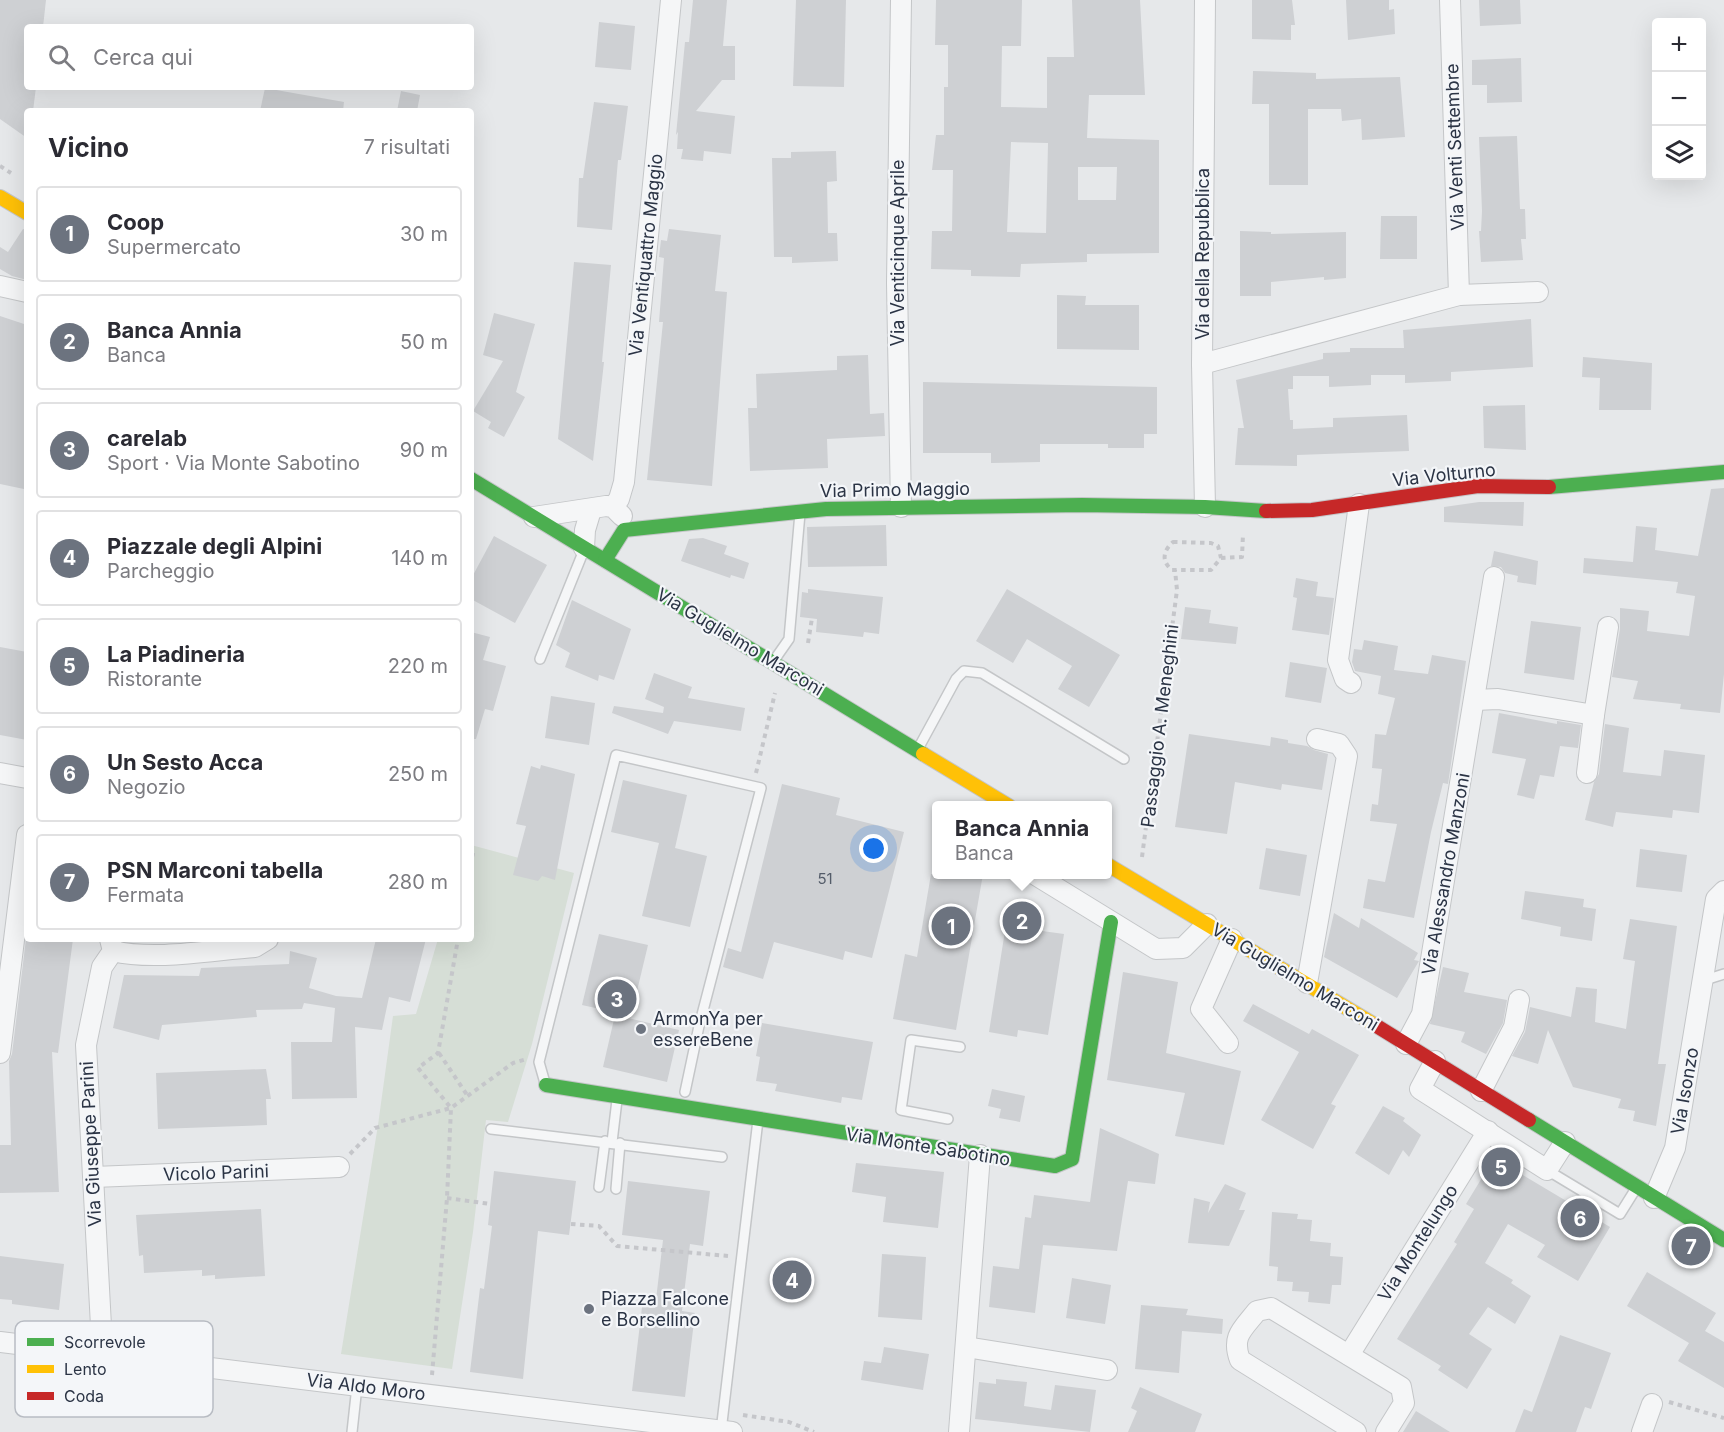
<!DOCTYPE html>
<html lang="it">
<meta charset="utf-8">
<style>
body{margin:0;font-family:Inter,sans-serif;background:#f7f7f7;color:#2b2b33}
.controls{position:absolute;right:18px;top:18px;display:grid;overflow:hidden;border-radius:6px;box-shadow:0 6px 24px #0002}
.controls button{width:54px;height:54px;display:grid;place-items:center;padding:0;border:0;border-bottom:2px solid #e1e1e2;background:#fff;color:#2b2b33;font:30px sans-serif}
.you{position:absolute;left:874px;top:849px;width:21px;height:21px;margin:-15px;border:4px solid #fff;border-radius:50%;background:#1a73e8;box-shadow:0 0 0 9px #1a73e833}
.badge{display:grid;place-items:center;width:39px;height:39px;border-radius:50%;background:#6c737f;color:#fff;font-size:20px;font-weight:700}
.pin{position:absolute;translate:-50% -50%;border:3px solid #fff;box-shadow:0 2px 6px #0006}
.popup{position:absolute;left:932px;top:801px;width:180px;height:78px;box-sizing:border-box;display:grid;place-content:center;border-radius:6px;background:#fff;filter:drop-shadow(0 2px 4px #0005);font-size:20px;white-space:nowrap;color:#7c7c81}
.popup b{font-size:22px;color:#2b2b33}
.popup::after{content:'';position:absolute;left:50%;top:100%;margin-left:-12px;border:12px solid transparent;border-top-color:#fff}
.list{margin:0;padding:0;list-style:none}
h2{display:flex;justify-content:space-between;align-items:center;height:78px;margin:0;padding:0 24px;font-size:26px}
h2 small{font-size:20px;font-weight:400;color:#7c7c81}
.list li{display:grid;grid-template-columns:39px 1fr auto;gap:18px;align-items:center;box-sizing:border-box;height:96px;margin:0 12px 12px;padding:0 12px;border:2px solid #e1e1e2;border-radius:6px}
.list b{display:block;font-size:22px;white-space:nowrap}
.list p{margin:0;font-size:20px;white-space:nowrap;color:#7c7c81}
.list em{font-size:20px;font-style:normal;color:#7c7c81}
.icon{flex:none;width:33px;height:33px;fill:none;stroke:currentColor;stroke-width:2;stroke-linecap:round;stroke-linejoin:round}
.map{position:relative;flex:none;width:1724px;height:1432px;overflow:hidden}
.search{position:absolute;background:#fff;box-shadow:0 6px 24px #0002;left:24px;top:24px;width:450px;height:66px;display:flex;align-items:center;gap:15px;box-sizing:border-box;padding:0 21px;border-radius:6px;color:#7c7c81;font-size:22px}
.panel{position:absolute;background:#fff;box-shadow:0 6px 24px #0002;left:24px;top:108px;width:450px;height:834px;border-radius:6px}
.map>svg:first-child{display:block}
.green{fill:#d6ded6}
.building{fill:#ced0d3;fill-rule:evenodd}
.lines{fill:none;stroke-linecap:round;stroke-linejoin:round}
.lane-casing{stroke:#c4c6c8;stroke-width:12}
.street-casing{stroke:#c4c6c8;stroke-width:22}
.fast-casing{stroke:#c4c6c8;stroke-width:16}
.slow-casing{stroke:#c4c6c8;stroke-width:16}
.jam-casing{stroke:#c4c6c8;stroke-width:16}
.path{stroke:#c5c6ca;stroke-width:4;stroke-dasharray:4.5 4.5;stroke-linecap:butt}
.lane{stroke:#f5f6f7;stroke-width:9}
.street{stroke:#f5f6f7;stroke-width:20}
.fast{stroke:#4caf50;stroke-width:14}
.slow{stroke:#ffc107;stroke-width:14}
.jam{stroke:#c62828;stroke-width:14}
.poi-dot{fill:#6c737f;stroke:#f4f6f9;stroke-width:2}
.labels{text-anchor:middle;stroke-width:4.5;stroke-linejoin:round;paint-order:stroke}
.number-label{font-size:15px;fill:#545c69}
.street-label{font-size:18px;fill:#2b3445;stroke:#f4f6f9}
.poi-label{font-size:18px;fill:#2b3445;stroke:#f4f6f9;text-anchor:start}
.key{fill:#f4f6f9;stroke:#b8bcc3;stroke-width:1.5}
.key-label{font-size:16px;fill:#2b3445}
</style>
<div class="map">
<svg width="1724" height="1432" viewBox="0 0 1724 1432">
<rect width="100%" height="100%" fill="#e6e8ea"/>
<!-- green -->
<path class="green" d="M471,845L574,873L532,1044L508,1122L486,1120L473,1232L452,1369L341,1354L378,1125L393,1016L416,1014L438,939H471Z"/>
<!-- building -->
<g class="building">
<path d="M0,0H46L43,27H27V87H36L33,111H27V138L0,119Z"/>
<path d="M693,0H727L723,46H735V80H722L696,111L735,116L731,154L704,151L703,161L681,159L683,149H677L678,132L676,135L685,42H689Z"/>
<path d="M796,0H846L844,87L793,86Z"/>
<path d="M936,0H1022L1021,46H1002L1001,107L1047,108V57H1074L1072,0H1140L1145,95H1089L1087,138L1159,140V253L1087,254V262L1021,264L1020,277L971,276V270L931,269L932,231H952L953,170H932L936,135H944V87H948V45H935ZM1011,142L1048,143L1046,233L1007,232ZM1078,167H1117L1116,200H1078Z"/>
<path d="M1252,0H1292L1295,25H1291V40L1252,39Z"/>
<path d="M1346,0H1389V10L1394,9L1395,34L1348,40Z"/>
<path d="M1479,0H1520L1521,24L1480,26Z"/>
<path d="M599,22L635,26L631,70L595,67Z"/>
<path d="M1521,58L1522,102L1487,103V85H1472V60Z"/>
<path d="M1253,71L1316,73V79L1400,77L1405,137L1362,140L1361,119L1342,121L1341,109H1308V185H1269V104H1252Z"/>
<path d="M265,88L344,102L343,111H260Z"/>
<path d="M401,91L420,95L417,111H397Z"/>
<path d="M594,102L628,106L621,160H618L612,230L577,227L579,178H583Z"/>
<path d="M1517,136L1520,209H1525L1526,239H1521L1523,260L1481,262L1479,231H1481L1482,211L1479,137Z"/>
<path d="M836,151L837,181L827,182L828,233H837L838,261L792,263V257H774L772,158H791V152Z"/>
<path d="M1381,216H1417V259H1380Z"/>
<path d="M23,229L27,230V280L12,276L0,269V247L8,252Z"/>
<path d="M669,229L721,235L715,291L727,292L712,486L647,480L663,322H659L664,258L659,257L661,240L667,241Z"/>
<path d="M1240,231L1271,232V234L1346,232V278L1324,280V277L1271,282V296H1240Z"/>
<path d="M574,262L611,265L602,362H604L593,461L558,439Z"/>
<path d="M1057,295L1086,296L1085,305H1139V350L1057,349Z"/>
<path d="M494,313L535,324L516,392L525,397L504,437L488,428L491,422L473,411L503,361L483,355Z"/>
<path d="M0,316L27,325V474L24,489L0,484Z"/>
<path d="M1531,319L1533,367L1451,372V381L1405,383V375H1371V385L1329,387V376H1293V389H1288L1290,420H1293V429L1333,427V418L1407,415L1409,451L1297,455V466L1235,465L1238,428H1244L1236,380L1323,359V353L1350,352V348H1404L1403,330Z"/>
<path d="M868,355L870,414L884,413L885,436L827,439L828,468L750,471L748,408H757L756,374L837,370V356Z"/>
<path d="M1583,357L1652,363L1651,410H1599L1600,378L1582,377Z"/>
<path d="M923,382L1157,387V434H1144V448H1108V444H1040V462L991,463V453H923Z"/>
<path d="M1525,405L1526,450L1484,448L1483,406Z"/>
<path d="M1724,488V674L1720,713L1680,709L1681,704L1633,699L1638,681L1612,677L1620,629V608L1649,611L1647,631L1689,636L1695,596L1676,593L1678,582L1583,573L1584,558L1633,562L1636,526L1657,528L1655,550L1698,556L1711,489Z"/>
<path d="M1479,502H1524L1523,526L1444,522V507Z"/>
<path d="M886,525L887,566L808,567L807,527Z"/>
<path d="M494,536L547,565L515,623L471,599V579Z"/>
<path d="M703,538L727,546L724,554L749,563L744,579L731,575L730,578L681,561L689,539Z"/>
<path d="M1494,551L1538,561L1536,585L1517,582L1518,576L1505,573L1501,567L1491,566Z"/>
<path d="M1296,578L1318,582L1316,596L1334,598L1329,635L1292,630L1297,598L1293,597Z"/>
<path d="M808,589L883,597L879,634L864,632L863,637L816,632L817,619L800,617L802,592L808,593Z"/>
<path d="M1007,589L1120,655L1089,707L1058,689L1072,666L1027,639L1013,663L976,641Z"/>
<path d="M572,600L631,629L614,680L599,675L598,681L565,667L570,653L556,645Z"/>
<path d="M1185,607L1211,610L1209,623L1238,627L1236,644L1181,639Z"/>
<path d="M1531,621L1581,627L1574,680L1524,673Z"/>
<path d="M471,632L490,637L483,660L506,666L493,711L485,709L476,739H471Z"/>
<path d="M1364,640L1398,646L1394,670L1428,674L1432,655L1466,661L1448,784L1443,783L1431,832L1414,918L1363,908L1368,879L1385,882L1397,824L1370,821L1372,804L1378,805L1382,769L1372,768L1375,734L1386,735L1395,698L1378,694L1381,676L1355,671L1352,662L1354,649L1362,650Z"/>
<path d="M0,647L27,652V740L0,735Z"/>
<path d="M1290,662L1327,668L1321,703L1285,697Z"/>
<path d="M654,673L692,687L688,698L745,708L741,731L674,721L668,734L612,713L614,706L663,713L664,707L645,699Z"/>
<path d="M551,696L595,703L589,745L545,738Z"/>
<path d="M1499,713L1557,724V721L1581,725L1578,748L1560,746L1554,777L1540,775L1534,799L1517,795L1526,759L1492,753Z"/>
<path d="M1605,724L1629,728L1623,772L1661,776L1664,750L1705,755L1699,813L1673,810L1672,818L1616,812L1613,827L1585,820L1594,782L1599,774Z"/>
<path d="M1189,734L1270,746L1271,737L1288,740V743L1307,746L1314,750L1328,754L1322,790L1282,784L1281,790L1235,782L1227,834L1175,827Z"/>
<path d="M541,765L575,774L555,880L542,876L538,881L513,875L526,826L516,824L531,766L540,769Z"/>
<path d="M623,780L687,795L675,848L707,856L690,927L642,916L659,843L611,832Z"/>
<path d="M782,784L840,798L836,815L904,832L872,958L845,951L843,960L774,942L763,979L723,967L728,948L741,952Z"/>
<path d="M1266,848L1307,855L1300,896L1259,889Z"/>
<path d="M1640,849L1687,855L1682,892L1636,887Z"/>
<path d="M931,874H983L956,1030L893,1019L905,954L917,957Z"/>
<path d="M1525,891L1584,899L1583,907L1596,909L1592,941L1560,936L1561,927L1521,919Z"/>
<path d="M1334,913L1359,928L1361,918L1418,953L1414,960L1419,961L1397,998L1324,957Z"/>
<path d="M1007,918L1036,923L1035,930L1064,934L1048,1035L1018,1030L1017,1037L989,1032Z"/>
<path d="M1630,919L1677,926L1658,1064H1666L1656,1126L1633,1121L1635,1111L1618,1108L1621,1099L1573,1087L1548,1030L1538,1064L1512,1056L1525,1032L1530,1007L1571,1017L1576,987L1597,989L1595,1022L1626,1029L1635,961L1623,959Z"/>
<path d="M599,934L648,945L631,1016L582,1005Z"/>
<path d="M26,939H73L58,1053L52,1052L59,1192L0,1193V1145H11L9,1061L12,1054Z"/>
<path d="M376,939H426L410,1002L389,997L382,1030L355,1027L357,1098L292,1099L291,1042H332L335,1008L304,1003L302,1009L256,1010L257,1017L162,1025L159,1040L113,1028L124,975L199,976L201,968L289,964L290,951L317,958L309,988L336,996L362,998Z"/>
<path d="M1443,967L1469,973L1464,992L1507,1000L1503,1023L1486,1054L1461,1042L1465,1032L1430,1024Z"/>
<path d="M1123,972L1178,982L1166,1053L1241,1071L1224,1145L1175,1136L1185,1093L1107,1080Z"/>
<path d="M1253,1004L1309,1034L1312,1029L1359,1055L1331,1104L1336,1106L1313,1149L1261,1120L1299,1052L1243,1021Z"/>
<path d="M615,1015L679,1030L667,1082L603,1067Z"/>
<path d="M762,1023L873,1042L862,1100L842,1097L841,1103L775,1091L777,1084L756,1081L760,1057L756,1056Z"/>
<path d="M266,1069L271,1099H266L267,1125L158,1129L156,1073Z"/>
<path d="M992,1089L1025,1096L1020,1122L999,1118L1001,1109L988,1106Z"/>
<path d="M1383,1106L1405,1118L1403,1121L1421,1135L1409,1157L1403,1150L1389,1175L1355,1153Z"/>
<path d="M1100,1128L1159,1154L1155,1184L1128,1181L1117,1251L1043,1245L1035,1313L989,1307L993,1266L1019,1269L1025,1217L1031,1218L1034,1195L1090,1202Z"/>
<path d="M1494,1158L1610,1227L1578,1281L1537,1257L1545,1245L1508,1224L1485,1263L1513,1280L1511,1283L1531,1296L1515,1324L1488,1307L1469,1334L1492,1349L1467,1389L1438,1370L1441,1366L1397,1339L1457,1244L1454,1242L1474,1209L1466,1204Z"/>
<path d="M856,1163L944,1172L938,1228L883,1222L886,1197L852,1192Z"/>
<path d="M494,1171L576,1181L569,1235L538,1231L523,1379L470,1372L480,1288L484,1289L492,1226L488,1225Z"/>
<path d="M628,1181L710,1191L703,1246L690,1244L682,1311L695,1313L685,1397L632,1391L642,1307L655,1308L663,1240L622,1235Z"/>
<path d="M1225,1184L1246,1193L1239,1210H1245L1229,1246L1188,1243L1194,1198L1210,1202L1208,1213Z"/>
<path d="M261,1209L265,1276L215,1279V1275L202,1276V1270L144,1273L143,1255L139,1256L136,1215Z"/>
<path d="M1272,1212L1298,1214L1297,1219L1312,1220L1310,1241L1331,1243L1330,1256L1343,1257L1341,1285H1332L1330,1304L1308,1302L1309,1292L1292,1291L1293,1282L1277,1281L1278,1267L1269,1266Z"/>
<path d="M882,1254L926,1257L922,1320L878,1317Z"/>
<path d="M0,1256L64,1264L59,1310L12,1304V1300L0,1299Z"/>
<path d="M1647,1272L1716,1313L1705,1331L1724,1342V1388L1678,1361L1689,1343L1627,1306Z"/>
<path d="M1072,1278L1111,1285L1105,1324L1066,1318Z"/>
<path d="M1141,1305L1188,1309L1186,1315L1223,1319L1222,1334L1182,1331L1179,1373L1135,1369Z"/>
<path d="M1560,1335L1611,1353L1591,1409L1585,1407L1576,1432H1515L1524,1409L1532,1412Z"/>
<path d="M884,1347L929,1354L923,1390L861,1380L864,1361L881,1363Z"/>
<path d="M996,1379L1027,1382L1024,1406L1051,1410L1055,1385L1096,1390L1090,1432L975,1419L979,1382L996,1384Z"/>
<path d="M1140,1387L1202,1414L1195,1432H1128L1137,1411L1131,1408Z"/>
<path d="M1416,1411L1450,1432H1403Z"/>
</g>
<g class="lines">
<defs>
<g id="lane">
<path d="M540,659L584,550"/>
<path d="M775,659L789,639L800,513"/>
<path d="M919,747L956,679L964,671L982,673L1124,759"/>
<path d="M1705,980L1724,974"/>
<path d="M545,1083L539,1062L616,755L761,788L699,1026L685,1092"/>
<path d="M948,1119L901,1110L911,1040L960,1047"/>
<path d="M491,1129L722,1157"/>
<path d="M612,1142L617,1100"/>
<path d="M1547,1170L1620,1214L1635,1190"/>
<path d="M599,1187L605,1141"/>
<path d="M616,1189L620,1143"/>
<path d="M721,1431L758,1120"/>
<path d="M352,1432L357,1386"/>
</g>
<g id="street">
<path d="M0,286L27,292"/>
<path d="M1459,295L1538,292"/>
<path d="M1202,364L1459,295L1450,0"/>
<path d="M613,507L619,499L624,482L671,0"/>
<path d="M901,507L897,283L901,0"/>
<path d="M1205,507L1202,364L1205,0"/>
<path d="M534,517L606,506L613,507L622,516"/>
<path d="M584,548L585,530L591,510"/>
<path d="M1351,683L1345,679L1338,660L1359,504"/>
<path d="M1474,700L1498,699L1594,715L1608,627"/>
<path d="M0,773L27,778"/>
<path d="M1587,773L1594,715"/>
<path d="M1034,874L1156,949L1183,948L1207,924"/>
<path d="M113,951C155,961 212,950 255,947L268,939"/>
<path d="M1307,983L1347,756L1339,744L1317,739"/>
<path d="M1228,1043L1201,1009L1232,939"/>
<path d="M1406,1044L1422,1014L1494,577"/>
<path d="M0,1053L27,835"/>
<path d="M1435,1061L1420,1089L1547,1170L1565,1142"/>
<path d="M1481,1091L1514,1027L1519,1000"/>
<path d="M94,1177L339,1167"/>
<path d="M1654,1198L1675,1148L1716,899L1724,891"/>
<path d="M0,1342L732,1432"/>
<path d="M966,1347L1107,1370"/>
<path d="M97,1354L101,1326L86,1045L102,967L113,951L110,939"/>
<path d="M1349,1355L1488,1131"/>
<path d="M959,1432L980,1155"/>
<path d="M1356,1432L1240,1360C1231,1336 1243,1329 1257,1311L1271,1308L1401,1387L1404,1403L1386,1432"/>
<path d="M1642,1432L1652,1404"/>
</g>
<g id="fast">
<path d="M471,479L923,754"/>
<path d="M1549,487L1724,472"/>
<path d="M605,560L624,530L826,509L1082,505L1205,507L1266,511"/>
<path d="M546,1085L1055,1166L1072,1159L1111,922"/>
<path d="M1529,1120L1724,1240"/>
</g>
<g id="slow">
<path d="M0,197L27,213"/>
<path d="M923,754L1009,806"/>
<path d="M1108,865L1375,1025"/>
</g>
<g id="jam">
<path d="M1266,511L1312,510L1478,486L1549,487"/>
<path d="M1375,1025L1529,1120"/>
</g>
</defs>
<!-- lane casing -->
<use href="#lane" class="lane-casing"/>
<!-- street casing -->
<use href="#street" class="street-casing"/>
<!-- fast casing -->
<use href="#fast" class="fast-casing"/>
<!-- slow casing -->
<use href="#slow" class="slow-casing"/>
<!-- jam casing -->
<use href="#jam" class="jam-casing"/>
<!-- path -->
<g class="path">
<path d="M0,166L11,173"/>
<path d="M1173,542L1211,543L1218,546L1221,558L1211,570H1172C1161,561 1163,551 1173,542Z"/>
<path d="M1221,558L1242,557L1243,534"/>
<path d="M808,643L812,618"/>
<path d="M756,773L775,693"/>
<path d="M1142,857L1177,590L1175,570"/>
<path d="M471,865L473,853"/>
<path d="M439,1053L467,1095"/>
<path d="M350,1154L375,1128L451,1108L513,1063L527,1059"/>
<path d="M447,1198L490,1204"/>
<path d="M571,1224L599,1226L617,1246L728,1256"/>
<path d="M432,1375L447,1198L451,1108L418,1068L438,1053L458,939"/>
<path d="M1669,1402L1724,1418"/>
<path d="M743,1415L789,1422L814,1432"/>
</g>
<!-- lane -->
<use href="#lane" class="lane"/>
<!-- street -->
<use href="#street" class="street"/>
<!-- fast -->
<use href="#fast" class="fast"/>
<!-- slow -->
<use href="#slow" class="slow"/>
<!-- jam -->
<use href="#jam" class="jam"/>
</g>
<!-- markers -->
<g class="poi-dot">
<circle cx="641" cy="1029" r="6"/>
<circle cx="589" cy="1309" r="6"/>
</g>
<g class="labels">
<!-- number labels -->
<g class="number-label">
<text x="825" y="884">51</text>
</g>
<!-- street labels -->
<g class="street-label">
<text transform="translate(1455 147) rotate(-92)" y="6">Via Venti Settembre</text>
<text transform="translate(898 253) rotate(-90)" y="6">Via Venticinque Aprile</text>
<text transform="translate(1203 254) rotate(-90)" y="6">Via della Repubblica</text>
<text transform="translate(646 255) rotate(-84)" y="6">Via Ventiquattro Maggio</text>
<text transform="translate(1444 475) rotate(-6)" y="6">Via Volturno</text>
<text transform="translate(895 490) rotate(-1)" y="6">Via Primo Maggio</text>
<text transform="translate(740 642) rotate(31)" y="6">Via Guglielmo Marconi</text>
<text transform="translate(1160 726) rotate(-83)" y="6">Passaggio A. Meneghini</text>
<text transform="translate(1446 874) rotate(-80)" y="6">Via Alessandro Manzoni</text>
<text transform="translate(1295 977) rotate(31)" y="6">Via Guglielmo Marconi</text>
<text transform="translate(1685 1091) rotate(-80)" y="6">Via Isonzo</text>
<text transform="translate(91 1144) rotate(-93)" y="6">Via Giuseppe Parini</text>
<text transform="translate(928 1147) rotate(9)" y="6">Via Monte Sabotino</text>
<text transform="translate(216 1173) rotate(-2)" y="6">Vicolo Parini</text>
<text transform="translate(1418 1243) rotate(-58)" y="6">Via Montelungo</text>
<text transform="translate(366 1387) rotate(7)" y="6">Via Aldo Moro</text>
</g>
<!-- poi labels -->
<g class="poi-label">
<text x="653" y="1025">ArmonYa per<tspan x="653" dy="21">essereBene</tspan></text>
<text x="601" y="1305">Piazza Falcone<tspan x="601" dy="21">e Borsellino</tspan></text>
</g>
</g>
<!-- legend -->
<rect x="15" y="1321" width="198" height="96" rx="9" class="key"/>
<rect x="27" y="1338" width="27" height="8" fill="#4caf50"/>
<rect x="27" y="1365" width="27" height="8" fill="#ffc107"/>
<rect x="27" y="1392" width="27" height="8" fill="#c62828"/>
<g class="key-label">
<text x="64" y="1348">Scorrevole</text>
<text x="64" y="1375">Lento</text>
<text x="64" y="1402">Coda</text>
</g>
</svg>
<div class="controls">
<button>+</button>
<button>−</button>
<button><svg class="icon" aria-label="layers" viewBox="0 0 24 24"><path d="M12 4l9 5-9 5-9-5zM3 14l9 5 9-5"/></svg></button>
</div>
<div class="you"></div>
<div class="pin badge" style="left:951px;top:926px">1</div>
<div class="pin badge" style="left:1022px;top:921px">2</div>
<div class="popup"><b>Banca Annia</b>Banca</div>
<div class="pin badge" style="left:617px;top:999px">3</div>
<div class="pin badge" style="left:792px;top:1280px">4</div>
<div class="pin badge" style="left:1501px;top:1167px">5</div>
<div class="pin badge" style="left:1580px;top:1218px">6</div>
<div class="pin badge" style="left:1691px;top:1246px">7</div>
<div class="search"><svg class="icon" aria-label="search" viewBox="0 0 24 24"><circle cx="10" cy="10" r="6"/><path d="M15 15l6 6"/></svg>Cerca qui</div>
<section class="panel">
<h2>Vicino<small>7 risultati</small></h2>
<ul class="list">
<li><span class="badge">1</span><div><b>Coop</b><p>Supermercato</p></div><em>30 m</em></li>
<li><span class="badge">2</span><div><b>Banca Annia</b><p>Banca</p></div><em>50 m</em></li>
<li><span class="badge">3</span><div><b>carelab</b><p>Sport · Via Monte Sabotino</p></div><em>90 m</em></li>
<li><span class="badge">4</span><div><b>Piazzale degli Alpini</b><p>Parcheggio</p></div><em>140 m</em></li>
<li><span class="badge">5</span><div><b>La Piadineria</b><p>Ristorante</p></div><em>220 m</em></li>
<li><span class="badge">6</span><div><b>Un Sesto Acca</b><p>Negozio</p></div><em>250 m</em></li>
<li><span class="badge">7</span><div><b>PSN Marconi tabella</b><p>Fermata</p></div><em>280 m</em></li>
</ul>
</section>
</div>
